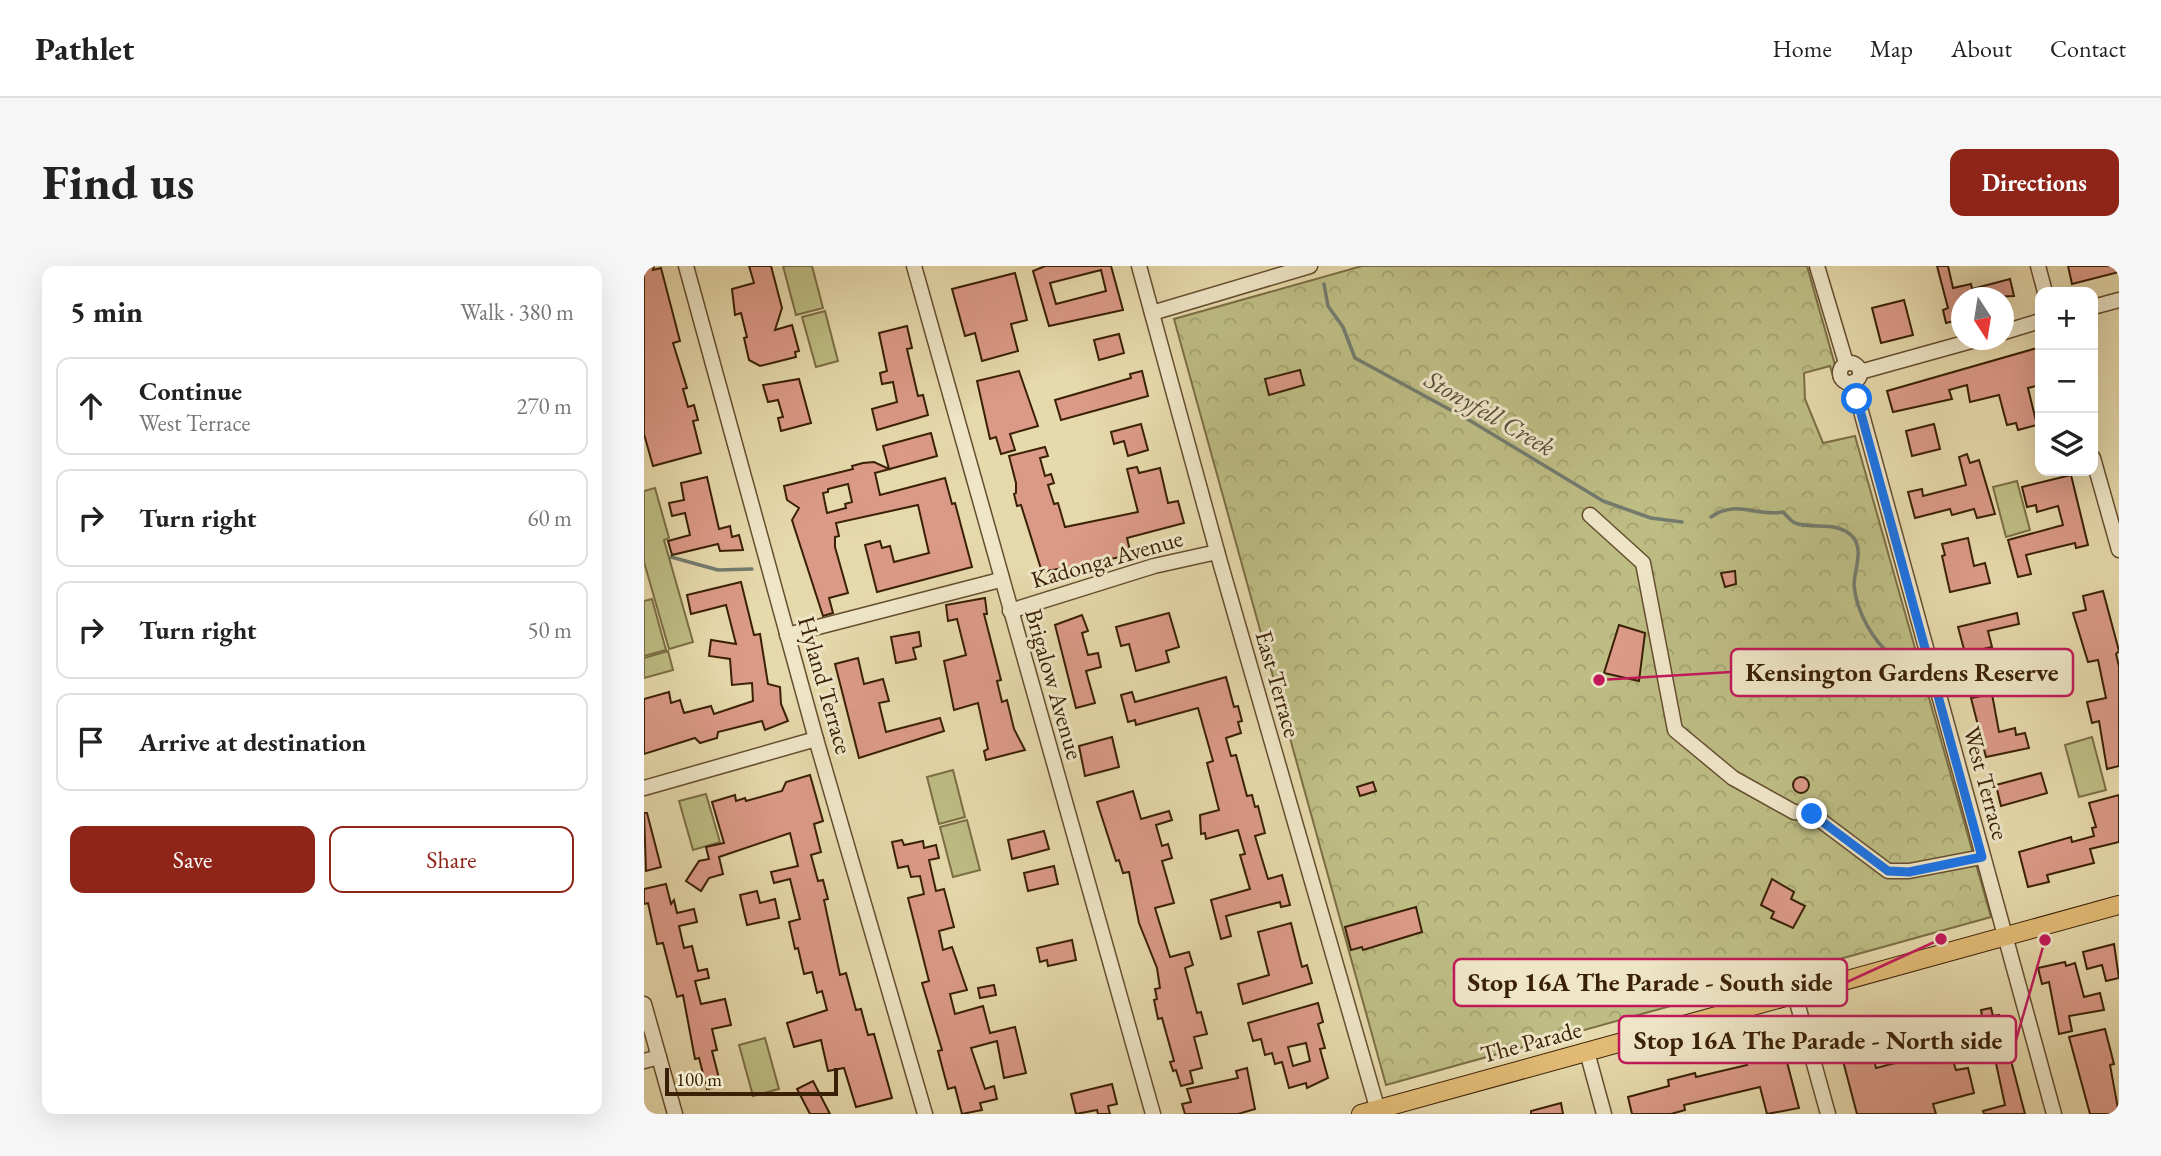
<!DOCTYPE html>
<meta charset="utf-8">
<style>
body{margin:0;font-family:"EB Garamond",serif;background:#f6f6f6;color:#222}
.controls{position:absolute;right:21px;top:21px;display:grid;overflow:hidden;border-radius:14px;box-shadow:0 7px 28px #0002}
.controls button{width:63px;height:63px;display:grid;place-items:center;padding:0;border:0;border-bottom:2px solid #e0e0e0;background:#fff;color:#222;font:35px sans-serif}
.compass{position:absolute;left:1307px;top:21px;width:63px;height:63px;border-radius:50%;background:#fff;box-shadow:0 7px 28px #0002;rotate:168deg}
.scale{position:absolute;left:21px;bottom:18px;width:173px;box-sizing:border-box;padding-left:7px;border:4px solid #3a2006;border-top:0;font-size:19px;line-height:24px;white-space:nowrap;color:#3a2006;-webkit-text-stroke:5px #efe6c8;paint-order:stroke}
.stop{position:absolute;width:21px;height:21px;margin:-16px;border:5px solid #1a73e8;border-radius:50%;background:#fff}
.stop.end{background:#1a73e8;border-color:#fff;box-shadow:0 2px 7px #0008}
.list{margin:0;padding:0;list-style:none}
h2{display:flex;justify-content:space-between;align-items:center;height:91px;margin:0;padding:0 28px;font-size:30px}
h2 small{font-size:23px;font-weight:400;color:#767676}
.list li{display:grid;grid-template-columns:46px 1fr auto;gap:21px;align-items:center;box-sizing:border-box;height:98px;margin:0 14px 14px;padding:0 14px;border:2px solid #e0e0e0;border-radius:14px}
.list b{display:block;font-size:26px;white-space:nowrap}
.list p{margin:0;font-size:23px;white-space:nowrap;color:#767676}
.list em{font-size:23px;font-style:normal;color:#767676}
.actions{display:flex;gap:14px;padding:21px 28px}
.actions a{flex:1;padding:16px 0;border:2px solid #8f2418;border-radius:14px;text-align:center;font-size:24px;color:#8f2418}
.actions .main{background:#8f2418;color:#fff}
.icon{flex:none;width:38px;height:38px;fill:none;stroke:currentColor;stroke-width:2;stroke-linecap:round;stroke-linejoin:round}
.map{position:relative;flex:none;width:1475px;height:848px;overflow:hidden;border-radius:14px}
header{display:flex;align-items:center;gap:42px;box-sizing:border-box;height:98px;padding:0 35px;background:#fff;border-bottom:2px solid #e0e0e0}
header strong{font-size:33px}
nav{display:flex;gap:38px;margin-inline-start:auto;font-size:24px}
.intro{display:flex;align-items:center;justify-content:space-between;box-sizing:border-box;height:168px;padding:0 42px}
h1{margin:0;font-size:49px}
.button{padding:18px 32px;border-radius:14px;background:#8f2418;color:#fff;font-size:24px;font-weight:700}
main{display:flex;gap:42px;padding:0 42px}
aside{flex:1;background:#fff;border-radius:14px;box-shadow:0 7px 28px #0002}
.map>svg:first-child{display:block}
.grass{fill:#bdbd84;stroke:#7c6e45;stroke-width:2}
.park{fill:url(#park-crowns);stroke:#7c6e45;stroke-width:2}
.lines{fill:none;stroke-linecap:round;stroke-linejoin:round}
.stream{stroke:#737b6e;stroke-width:3.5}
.building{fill:#db9a87;stroke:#3a2006;stroke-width:2;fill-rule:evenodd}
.minor-casing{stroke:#654e2f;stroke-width:17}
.major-casing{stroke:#3a2006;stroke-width:20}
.minor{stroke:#efe6c8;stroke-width:14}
.major{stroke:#e3bc76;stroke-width:18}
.route{stroke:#1a73e8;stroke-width:9}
.labels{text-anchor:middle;stroke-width:6;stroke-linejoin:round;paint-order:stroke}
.street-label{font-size:24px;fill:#3a2006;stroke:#efe6c8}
.water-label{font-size:26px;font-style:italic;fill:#564e3a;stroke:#efe6c8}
.leader{fill:none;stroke:#c2185b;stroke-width:2.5}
.callout-dot{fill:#c2185b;stroke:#efe6c8;stroke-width:2.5}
.callout{fill:#efe6c8;stroke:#c2185b;stroke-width:2.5}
.callout-label{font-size:26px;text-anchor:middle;font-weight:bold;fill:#3a2006}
</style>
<header>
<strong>Pathlet</strong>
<nav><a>Home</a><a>Map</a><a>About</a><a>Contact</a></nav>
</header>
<div class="intro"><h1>Find us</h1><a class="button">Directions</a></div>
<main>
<aside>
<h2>5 min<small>Walk · 380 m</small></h2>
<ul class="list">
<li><svg class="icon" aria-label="ahead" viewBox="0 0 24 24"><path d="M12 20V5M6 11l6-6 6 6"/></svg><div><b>Continue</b><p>West Terrace</p></div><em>270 m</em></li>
<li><svg class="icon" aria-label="right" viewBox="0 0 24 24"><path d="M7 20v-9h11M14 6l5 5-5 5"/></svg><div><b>Turn right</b></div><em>60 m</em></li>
<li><svg class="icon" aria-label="right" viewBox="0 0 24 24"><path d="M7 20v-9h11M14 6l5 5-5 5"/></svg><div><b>Turn right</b></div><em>50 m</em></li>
<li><svg class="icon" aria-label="arrive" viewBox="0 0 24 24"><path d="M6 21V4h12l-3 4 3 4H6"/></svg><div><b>Arrive at destination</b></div></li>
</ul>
<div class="actions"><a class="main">Save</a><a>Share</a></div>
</aside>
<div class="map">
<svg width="1475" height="848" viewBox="0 0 1475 848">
<defs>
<pattern id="park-crowns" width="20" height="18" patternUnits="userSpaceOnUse" patternTransform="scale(1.75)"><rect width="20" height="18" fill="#bdbd84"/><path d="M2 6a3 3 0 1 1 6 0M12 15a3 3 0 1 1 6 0" fill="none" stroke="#a3a270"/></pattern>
</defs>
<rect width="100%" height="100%" fill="#e6d9ab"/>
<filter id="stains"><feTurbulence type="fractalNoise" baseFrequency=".00286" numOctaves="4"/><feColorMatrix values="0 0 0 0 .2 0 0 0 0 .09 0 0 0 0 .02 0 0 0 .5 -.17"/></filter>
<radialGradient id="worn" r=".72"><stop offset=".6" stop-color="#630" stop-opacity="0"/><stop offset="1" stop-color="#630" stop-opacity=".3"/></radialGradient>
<!-- grass -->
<g class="grass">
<path d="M139,0H168L179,42L152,49Z"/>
<path d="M181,45L194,95L172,101L158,51Z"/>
<path d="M1373,215L1386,264L1362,271L1349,221Z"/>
<path d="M11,222L25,272L20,274L49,376L25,383L0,296V225Z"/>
<path d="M8,333L22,384L0,390V335Z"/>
<path d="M24,385L29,404L0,412V392Z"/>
<path d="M1448,471L1462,524L1435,531L1421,479Z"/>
<path d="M309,504L321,551L295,558L283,511Z"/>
<path d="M62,528L76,576L49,584L35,535Z"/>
<path d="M323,554L336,604L309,611L296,561Z"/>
<path d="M121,772L135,823L109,830L95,779Z"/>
</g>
<!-- park -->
<path class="park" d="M718,0H1163L1191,99V117L1186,100L1160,107L1161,133L1179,177L1211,170L1347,651L742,819L530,53Z"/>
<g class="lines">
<!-- stream -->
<g class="stream">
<path d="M680,18L684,40L699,61L711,92L825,154L959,235L1007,252L1038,256"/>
<path d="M1067,251C1092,233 1111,251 1139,246C1142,249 1147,255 1151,257C1170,264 1193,254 1209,271C1220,284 1210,305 1210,319C1212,345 1229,375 1248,390"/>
<path d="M27,291L74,304L108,303"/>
</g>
</g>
<!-- building -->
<g class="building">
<path d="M0,0H10L9,4L17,2L36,75L29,77L43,122L39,123L44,141L50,139L54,154L49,155L57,187L9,200L0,168Z"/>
<path d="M105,0H127L138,42L131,64L148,59L155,85L151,86L152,91L116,100L105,94L100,72L103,71L97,47L91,49L88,23L110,17Z"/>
<path d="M401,0H467L479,44L405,60L389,5ZM457,4L462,25L412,38L406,17Z"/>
<path d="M1293,0H1304L1309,22L1327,18L1328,23L1366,13L1370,30L1318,32V53L1302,57L1299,44L1304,42Z"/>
<path d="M1424,0H1475V6L1428,18Z"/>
<path d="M371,7L383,54L367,58L374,85L338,95L331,67L321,70L308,23Z"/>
<path d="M1260,34L1269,69L1237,77L1228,42Z"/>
<path d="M263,60L268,82L263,83L274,130L279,129L284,149L233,164L228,143L253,136L249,116L238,118L236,107L243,105L235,67Z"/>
<path d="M475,68L480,87L455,94L450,74Z"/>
<path d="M1393,82L1396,119L1384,122L1393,159L1374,164L1372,157L1363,159L1355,129L1326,136L1323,119L1305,124L1308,133L1249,146L1243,125Z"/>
<path d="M656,104L660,119L625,129L621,113Z"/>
<path d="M375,105L394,160L366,168L371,184L357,188L352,171L346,173L333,115Z"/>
<path d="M498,105L504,130L417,154L411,134L487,112L486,108Z"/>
<path d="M155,113L167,157L137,165L134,152L139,151L134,134L124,136L119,119Z"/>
<path d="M497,158L504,184L484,190L480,175L470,178L467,166Z"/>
<path d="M1290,158L1296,183L1268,190L1262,165Z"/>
<path d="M287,167L293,190L231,207L236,229L301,212L308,238L311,237L328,301L233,326L221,279L236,275L238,282L246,280L250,296L285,287L274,239L192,257L195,270L191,271V281L204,327L185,332L189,347L179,350L148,254L155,242L143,234L140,220L209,203L208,200L219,197L230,196L245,203L239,180ZM204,218L208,236L201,238L202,242L183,247L179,227L184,226V223Z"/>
<path d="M401,181L404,190L396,192L401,210L407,208L410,217L404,219L410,238L414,237L421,261L494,246L483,203L493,201L495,207L516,202L524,237L534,235L540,257L483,272L487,289L398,306L377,239L373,240L370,228L372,227V217L365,190Z"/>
<path d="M1323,188L1326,197L1335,194L1351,248L1333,252L1330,243L1308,249L1306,243L1271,252L1264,226L1278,223L1279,230L1322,219L1315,191Z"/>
<path d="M1427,209L1444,279L1432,282L1431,277L1382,289L1387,308L1374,311L1364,274L1419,259L1414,240L1393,246L1392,239L1383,241L1378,221Z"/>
<path d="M63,211L75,263L86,260L88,271L95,269L99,284L76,285L74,278L28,289L24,275L46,269L41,247L28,250L25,237L40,234L37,217Z"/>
<path d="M1324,272L1330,300L1341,297L1346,317L1306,326L1298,290L1301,289L1298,278Z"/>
<path d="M1091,305L1092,318L1081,321L1077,307Z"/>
<path d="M97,316L110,369L116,368L124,418L136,421L137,438L144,455L121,464L118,455L74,466L73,472L56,477L51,472L0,488V433L25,426L27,437L36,434L40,447L67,440L70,448L109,435L108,417L88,419L86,393L65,390L67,374L92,378L82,339L47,348L43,329Z"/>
<path d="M1459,325L1475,385L1472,388L1475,400V500L1463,503L1455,455L1448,457L1443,436L1462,432L1454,394L1444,396L1429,347L1442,344L1439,330Z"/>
<path d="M341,332L343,348H340L357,414L353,415L358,436L363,434L370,463L381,484L342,494L340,485L344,483L334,437L310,444L300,395L322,389L313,353L304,355L302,339Z"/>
<path d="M525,347L535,381L522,385L525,396L492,405L485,378L477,380L472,361Z"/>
<path d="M1373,347L1375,358L1344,365L1348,381L1321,387L1314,361Z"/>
<path d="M438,349L444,365L438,367L444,389L454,387L457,401L442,405L451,437L432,442L411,359Z"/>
<path d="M975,359L1001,367L995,415L960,407Z"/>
<path d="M275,366L277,380L269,382L272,393L252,397L247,371Z"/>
<path d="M214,392L220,418L239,413L245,435L235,437L242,466L296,452L300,465L215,492L191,398Z"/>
<path d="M582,411L590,441L594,440L598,455L594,456L597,467L582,472L587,490L592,489L603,530L608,529L611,541L614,540L621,567L611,570L624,613L638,609L646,639L637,641L636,636L582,650L587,670L577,673L567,634L606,623L596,589L601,588L594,564L562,573L561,567L557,568L556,549L575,544L563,497L569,495L554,442L492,459L491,454L484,456L477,429L488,426L491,436Z"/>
<path d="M1348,428L1355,466L1371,462L1372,469L1381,467L1385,482L1342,491L1327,432Z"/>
<path d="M468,471L475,501L441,510L435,480Z"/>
<path d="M1397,507L1403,527L1357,540L1352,519Z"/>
<path d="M166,509L179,555L170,558L177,586L167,589L174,615L179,614L184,633L180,634L196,709L202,707L212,744L217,743L224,769L230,768L248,832L212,841L200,802L184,805L177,774L150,781L143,757L183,744L178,725L173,727L168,706L160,708L154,682L151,683L145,656L156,653L146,613L130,617L127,606L154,600L146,567L75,591L79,608L65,612L57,625L42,615L55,595L65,593L62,581L80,577L68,536L91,529L92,535L101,532L102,535L138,525L142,516Z"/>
<circle cx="1157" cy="519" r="8"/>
<path d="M729,516L732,525L716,530L713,521Z"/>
<path d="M489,525L497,553L525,545L528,554L512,559L518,580L524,578L528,592L518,595L530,637L511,642L526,691L545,686L549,699L541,702L553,747L557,746L563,768L550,771L558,802L546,805L549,817L537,820L532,804L529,805L526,796L530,795L518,752L514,753L510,734L513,733L511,723L516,722L513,702L495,657L485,606L479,607L475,594L472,595L453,536Z"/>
<path d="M1475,529V576L1446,583L1450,597L1403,609L1405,616L1384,621L1375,586L1427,571L1428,576L1450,570L1448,562L1452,561L1445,537Z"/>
<path d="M0,547H3L17,601L2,605Z"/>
<path d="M400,565L405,583L368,593L364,574Z"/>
<path d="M258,574L260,579L279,575L280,582L292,579L295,592L285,594L292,625L300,623L310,661L295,665L299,684L308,681L323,724L306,728L311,748L339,740L346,767L371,761L382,807L360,812L353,775L327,782L341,823L350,820L353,833L336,837L338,844L318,848L311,821L304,823L294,785L298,784L278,717L285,715L264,632L280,628L276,610L267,611L264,600L254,602L248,576Z"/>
<path d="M410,600L414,618L384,625L380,607Z"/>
<path d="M1128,613L1150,626L1147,633L1161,640L1149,662L1127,652L1130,646L1117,639Z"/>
<path d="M22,618L27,638L30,634L33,647L50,643L53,656L35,660L40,682L48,680L54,705L63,703L65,712L51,715L57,738L81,733L87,759L68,763L73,784L68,785L77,820L63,823L55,792L51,793L39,729L33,731L19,677L13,678L4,637L0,638V623Z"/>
<path d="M113,625L116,637L131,633L135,652L103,659L96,629Z"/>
<path d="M772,641L778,666L719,684L718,681L707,684L701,661Z"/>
<path d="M647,657L658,701L663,699L668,717L599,738L594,718L625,709L614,666Z"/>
<path d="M428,674L432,694L404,700L403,694L396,696L393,682Z"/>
<path d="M1470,678L1475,712L1462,715L1458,699L1443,703L1439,686Z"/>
<path d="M1421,696L1422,700L1431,697L1440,731L1456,727L1460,744L1425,750L1428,765L1415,768L1405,716L1398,718L1394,702Z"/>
<path d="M350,719L352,729L336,732L334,722Z"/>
<path d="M674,737L679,756L674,758L681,782L676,783L684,812L663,822L662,817L645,822L638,796L631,798L628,787L621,789L617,773L609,775L604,757ZM662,777L666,795L649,800L644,781Z"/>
<path d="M1347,742L1349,750L1355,749L1381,848H1340L1339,845L1361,839L1347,774L1328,779L1324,763L1330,762L1328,753L1338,750L1337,744Z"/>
<path d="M1207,753L1209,759L1220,756L1232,802L1255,796L1251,779L1267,772L1263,756L1277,753L1280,766H1300L1312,804L1324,802L1330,827L1289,838L1292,848H1213L1189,757Z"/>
<path d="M1461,763L1470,798L1466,799L1475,848H1446L1425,771Z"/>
<path d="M1127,771L1138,777L1155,842L1123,848L1116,821L1040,839L1041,844L1027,848H988L984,831L1025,820L1024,814L1051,807L1052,811L1103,799L1097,779Z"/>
<path d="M603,802L611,843L594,848H541L538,838L547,836L543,823L594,812L592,805Z"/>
<path d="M169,815L186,848H166L153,823Z"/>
<path d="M468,818L473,838L464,840L466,848H454L453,844L432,848L427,828Z"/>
<path d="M917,837L919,848H887V845Z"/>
</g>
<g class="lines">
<defs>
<g id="minor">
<path d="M42,0L172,473L281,848"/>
<path d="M270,0L509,848"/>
<path d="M495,0L576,296L735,848"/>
<path d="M1173,0L1202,97"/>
<path d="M1394,0L1401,26"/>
<path d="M1449,41L1475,34"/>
<path d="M508,47L666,0"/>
<path d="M1360,66L1396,55"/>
<circle cx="1206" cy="107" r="10"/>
<path d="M1216,106L1331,74"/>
<path d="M1209,116L1410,848"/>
<path d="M1449,192L1475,284"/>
<path d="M946,249L999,297L1031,464L1089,512L1150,546L1168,548L1244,605H1265L1338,591"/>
<path d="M366,345L510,300L573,286"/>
<path d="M143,369L356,314"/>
<path d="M0,522L172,473"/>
<path d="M1151,729L1184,848"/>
<path d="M0,738L31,848"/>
<path d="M943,786L960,848"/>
<path d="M0,795L15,791"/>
</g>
<path id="major" d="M717,848L1475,639"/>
</defs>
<!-- minor casing -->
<use href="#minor" class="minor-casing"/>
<!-- major casing -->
<use href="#major" class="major-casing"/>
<!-- minor -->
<use href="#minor" class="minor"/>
<!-- major -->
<use href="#major" class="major"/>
</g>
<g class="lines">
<!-- route -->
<path class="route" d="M1168,548L1244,605L1265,606L1338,591L1213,133"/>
</g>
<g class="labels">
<!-- street labels -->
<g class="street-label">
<text transform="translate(463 293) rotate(-16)" y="8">Kadonga Avenue</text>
<text transform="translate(410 418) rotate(74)" y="8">Brigalow Avenue</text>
<text transform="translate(634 418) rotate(74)" y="8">East Terrace</text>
<text transform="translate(181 419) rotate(74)" y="8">Hyland Terrace</text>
<text transform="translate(1342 517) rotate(75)" y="8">West Terrace</text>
<text transform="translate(887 776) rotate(-15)" y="8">The Parade</text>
</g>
<!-- water labels -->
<g class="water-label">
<text transform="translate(846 147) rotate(30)" y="9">Stonyfell Creek</text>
</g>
</g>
<!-- callouts -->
<path class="leader" d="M955 414L1087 406M1297 673L1203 716M1401 674L1372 774"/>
<g class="callout-dot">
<circle cx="955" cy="414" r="7"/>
<circle cx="1297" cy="673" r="7"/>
<circle cx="1401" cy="674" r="7"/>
</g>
<g class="callout">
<rect x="1087" y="383" width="342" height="47" rx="7"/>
<rect x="810" y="693" width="393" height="47" rx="7"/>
<rect x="975" y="750" width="397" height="47" rx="7"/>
</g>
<g class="callout-label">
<text x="1258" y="415">Kensington Gardens Reserve</text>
<text x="1006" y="725">Stop 16A The Parade - South side</text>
<text x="1174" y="783">Stop 16A The Parade - North side</text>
</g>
<rect width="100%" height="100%" filter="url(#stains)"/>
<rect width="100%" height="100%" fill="url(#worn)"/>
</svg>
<div class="controls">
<button>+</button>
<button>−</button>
<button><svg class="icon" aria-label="layers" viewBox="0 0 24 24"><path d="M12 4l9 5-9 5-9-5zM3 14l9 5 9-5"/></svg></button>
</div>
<svg class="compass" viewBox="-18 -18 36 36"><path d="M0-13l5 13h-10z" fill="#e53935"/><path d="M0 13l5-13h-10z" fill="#767676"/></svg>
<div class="scale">100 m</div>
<div class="stop" style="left:1213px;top:133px"></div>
<div class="stop end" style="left:1168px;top:548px"></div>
</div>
</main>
